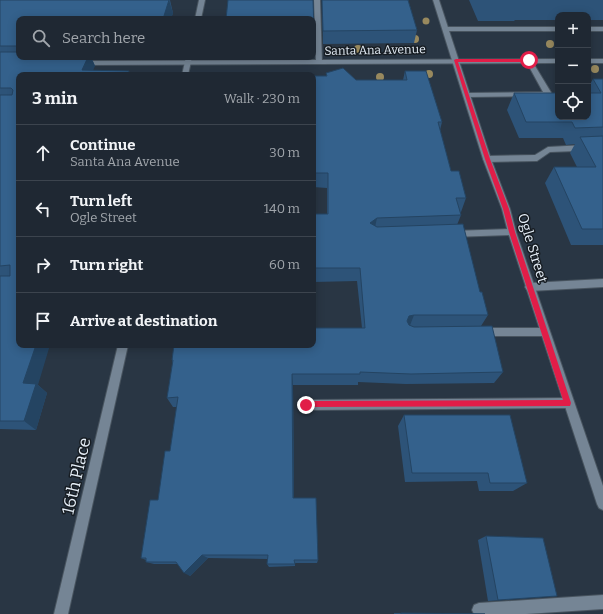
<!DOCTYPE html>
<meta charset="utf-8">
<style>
body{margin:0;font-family:Bitter,serif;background:#2c343f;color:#f1f3f6}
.controls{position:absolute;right:12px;top:12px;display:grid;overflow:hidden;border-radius:8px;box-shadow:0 2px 10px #0003}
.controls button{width:36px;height:36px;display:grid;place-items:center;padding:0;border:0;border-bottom:1px solid #3c444e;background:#1f2833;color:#f1f3f6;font:20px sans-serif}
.stop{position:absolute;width:12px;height:12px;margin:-9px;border:3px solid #e11d48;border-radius:50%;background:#fff}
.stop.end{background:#e11d48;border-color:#fff;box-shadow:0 1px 4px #0008}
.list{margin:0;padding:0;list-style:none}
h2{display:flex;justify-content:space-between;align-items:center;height:52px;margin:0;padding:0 16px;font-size:17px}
h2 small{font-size:13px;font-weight:400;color:#a1a6ac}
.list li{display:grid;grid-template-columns:26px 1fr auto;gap:12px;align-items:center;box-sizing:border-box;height:56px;padding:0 16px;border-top:1px solid #3c444e}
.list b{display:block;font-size:15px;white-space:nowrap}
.list p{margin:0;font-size:13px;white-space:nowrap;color:#a1a6ac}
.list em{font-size:13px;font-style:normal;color:#a1a6ac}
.icon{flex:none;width:22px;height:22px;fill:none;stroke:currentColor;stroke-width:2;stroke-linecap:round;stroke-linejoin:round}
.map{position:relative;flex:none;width:603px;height:614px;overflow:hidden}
.search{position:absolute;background:#1f2833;box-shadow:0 2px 10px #0003;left:16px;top:16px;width:300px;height:44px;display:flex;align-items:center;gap:10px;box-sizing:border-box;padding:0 14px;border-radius:8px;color:#a1a6ac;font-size:15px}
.panel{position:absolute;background:#1f2833;box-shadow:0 2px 10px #0003;left:16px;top:72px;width:300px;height:276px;border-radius:8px}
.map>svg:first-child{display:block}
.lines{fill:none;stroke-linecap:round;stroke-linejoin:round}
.lane-casing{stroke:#48545f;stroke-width:2}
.street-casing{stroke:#48545f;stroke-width:2}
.secondary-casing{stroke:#48545f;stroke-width:2}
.lane{fill:#758595;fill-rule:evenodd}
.street{fill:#758595;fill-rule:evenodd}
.secondary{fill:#758595;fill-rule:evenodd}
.tree{fill:#98895e}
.wall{fill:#2d5378}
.shaded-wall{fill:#244462}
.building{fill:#34618c;stroke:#244462}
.route{fill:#e11d48}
.labels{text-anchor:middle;stroke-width:3;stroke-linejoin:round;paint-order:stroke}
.far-street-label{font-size:12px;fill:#e5eef7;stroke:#171d23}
.street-label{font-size:14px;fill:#e5eef7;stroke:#171d23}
.near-street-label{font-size:17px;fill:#e5eef7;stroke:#171d23}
</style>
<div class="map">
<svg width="603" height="614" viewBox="0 0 603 614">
<rect width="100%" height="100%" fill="#293644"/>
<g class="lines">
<defs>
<g id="lane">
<path d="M314,0H320L322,62L319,64L316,62Z"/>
<path d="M558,27V31H446L443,29L446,27Z"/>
<rect x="588" y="27" width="15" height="4"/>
<path d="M529,59L532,61L552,94L551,96L467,97L463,95L467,93L543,92L526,61Z"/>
<path d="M603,144V150L550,152L537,161L487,162L483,159L487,156L535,155L548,147Z"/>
<path d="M512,229L516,232L512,235L452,237L448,234L452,231Z"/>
<path d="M603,279V287L530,291L527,290L525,287L527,284L530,283Z"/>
<path d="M479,328H544L548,329L549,332L548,335L544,336H479L475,335L474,332L475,329Z"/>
<path d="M568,398L572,399L574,403L572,407L568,408L307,410L303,409L301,405L303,401L307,400Z"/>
<path d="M603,595V609L526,614H474L472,610L474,605L479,603Z"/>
</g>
<g id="street">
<path d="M199,0H205L201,19H195Z"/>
<path d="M433,0H439L491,159L510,209L516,232L603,486V510L599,508L597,504L508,232L502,209L483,159Z"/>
<path d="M186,57H192L188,75H182Z"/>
<path d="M118,345H128L68,614H54Z"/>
</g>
<g id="secondary">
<path d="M558,59V63L80,65L77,63L80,61Z"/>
<rect x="588" y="59" width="15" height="4"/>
</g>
</defs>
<!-- lane casing -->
<use href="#lane" class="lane-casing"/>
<!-- street casing -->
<use href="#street" class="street-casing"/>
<!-- secondary casing -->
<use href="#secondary" class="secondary-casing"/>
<!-- lane -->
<use href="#lane" class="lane"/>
<!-- street -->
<use href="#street" class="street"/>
<!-- secondary -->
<use href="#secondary" class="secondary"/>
</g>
<!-- trees -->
<g class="tree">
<circle cx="426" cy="21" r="3.5"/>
<circle cx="415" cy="39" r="4"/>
<circle cx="550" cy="44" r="4"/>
<circle cx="358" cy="49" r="4"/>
<circle cx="389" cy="51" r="4"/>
<circle cx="595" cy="69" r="4"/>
<circle cx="429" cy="74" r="4"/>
<circle cx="380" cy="77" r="4"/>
</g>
<!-- wall -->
<g class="wall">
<path d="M0,0H170L173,13L171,19H19V57H99L98,59H92L95,66L19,75L38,385L47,393L36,430L0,429Z"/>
<path d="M322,0H408L417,30L414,43L323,44Z"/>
<path d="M469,0H603V20H588V15H558V20H515L514,21H478Z"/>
<path d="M313,19L314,31V44H313Z"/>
<path d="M405,71L442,122L440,130L451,171L466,198L461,212H460L461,215L457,225L480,292L488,315L481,326L503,372L494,383L406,384L358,382V385H293L294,498L318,560L317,563H295V566L269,567L267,564L268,559L208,558L190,576L178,564H154L146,562V560L141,558L158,500L170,451L177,407H173L167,398L173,363L172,360L362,328L357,281L313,282V214H327V188L313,187V76H326V73L356,80H403Z"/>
<path d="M593,79H603V245H571L545,183L554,167H577L570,153L575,144L566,145L563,138H519L507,110L514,93L588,117V88Z"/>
<path d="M404,415L527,483L513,491H479L477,481L405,482L398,426Z"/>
<path d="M486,536L557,596L488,601L478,540Z"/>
<path d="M394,613L485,614H394Z"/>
</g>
<!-- shaded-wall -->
<g class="shaded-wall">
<path d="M169,0L173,13L171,19H163Z"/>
<path d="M88,57H91L95,66L91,75L82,70Z"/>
<path d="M377,218L374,232L370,223Z"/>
<path d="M414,315L409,328L405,329L409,316Z"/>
<path d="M36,345H50L38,385L47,393L36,430L24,421L23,383Z"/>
<path d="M292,374L293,385L294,504L293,498Z"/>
<path d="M202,555L208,558L190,576L184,573Z"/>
</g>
<!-- building -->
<g class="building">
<path d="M0,0H169L163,19H19V46H0Z"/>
<path d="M228,0H313L314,31H313V19H226Z"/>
<path d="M322,0H408L417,30L323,31Z"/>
<path d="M0,52H19V57H88L82,70L129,71L128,75H19V345H36L23,383L36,384L24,421H0V276H10V265L0,266V95H12L13,90L11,88H0Z"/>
<path d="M343,68L356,80H407L405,71H426L442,122H438L451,171H459L466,198H456L461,215L377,218L370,223L377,227L463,224L480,292H482L488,315H414L409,316L407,321L409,325L414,327L492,326L503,372L411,374L360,372V374H292L293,498H316L318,560H294L295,564H267L268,555H202L184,573L176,562H146V558H141L150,500H158L165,451H170L178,397L167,398L173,360H172L174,345H313V328H365L360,268H313V214H328V173H313V76H327L326,73Z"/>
<path d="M213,74L273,75H213Z"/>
<path d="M593,79H603V127L575,128L572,122H526L514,93H558V117H588V93H601Z"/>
<path d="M603,136V229H582L554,167H596L580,137Z"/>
<path d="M404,415H510L527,483H490L488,473H412Z"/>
<path d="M486,536L543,538L557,596L498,600Z"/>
<path d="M401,613L485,614H401Z"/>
</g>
<!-- route -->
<path class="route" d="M456,59H529L531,60L529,62H458L490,159L509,209L515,232L571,403L570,406L304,407L303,405L306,401L563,400L509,232L503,209L485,159L454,60Z"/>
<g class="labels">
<!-- far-street labels -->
<g class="far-street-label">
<text transform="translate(375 50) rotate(-1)" y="4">Santa Ana Avenue</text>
</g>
<!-- street labels -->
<g class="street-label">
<text transform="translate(533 248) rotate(73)" y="5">Ogle Street</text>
</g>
<!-- near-street labels -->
<g class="near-street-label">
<text transform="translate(76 476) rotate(-77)" y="6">16th Place</text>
</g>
</g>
</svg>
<div class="controls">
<button>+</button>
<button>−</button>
<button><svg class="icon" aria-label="locate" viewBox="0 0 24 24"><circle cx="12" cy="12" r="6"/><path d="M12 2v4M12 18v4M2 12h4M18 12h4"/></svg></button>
</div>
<div class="stop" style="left:529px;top:60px"></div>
<div class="stop end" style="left:306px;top:405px"></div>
<div class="search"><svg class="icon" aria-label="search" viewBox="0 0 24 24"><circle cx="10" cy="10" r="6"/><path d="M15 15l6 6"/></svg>Search here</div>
<section class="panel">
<h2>3 min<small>Walk · 230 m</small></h2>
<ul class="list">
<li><svg class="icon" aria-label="ahead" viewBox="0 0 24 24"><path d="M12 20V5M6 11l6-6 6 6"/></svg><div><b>Continue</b><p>Santa Ana Avenue</p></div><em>30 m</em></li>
<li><svg class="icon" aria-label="left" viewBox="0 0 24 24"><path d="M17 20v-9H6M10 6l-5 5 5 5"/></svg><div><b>Turn left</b><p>Ogle Street</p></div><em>140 m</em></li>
<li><svg class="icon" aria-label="right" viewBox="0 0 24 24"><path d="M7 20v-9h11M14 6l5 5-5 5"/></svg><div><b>Turn right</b></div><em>60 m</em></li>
<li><svg class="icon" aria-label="arrive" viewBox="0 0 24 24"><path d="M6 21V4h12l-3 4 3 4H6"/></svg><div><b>Arrive at destination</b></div></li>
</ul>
</section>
</div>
